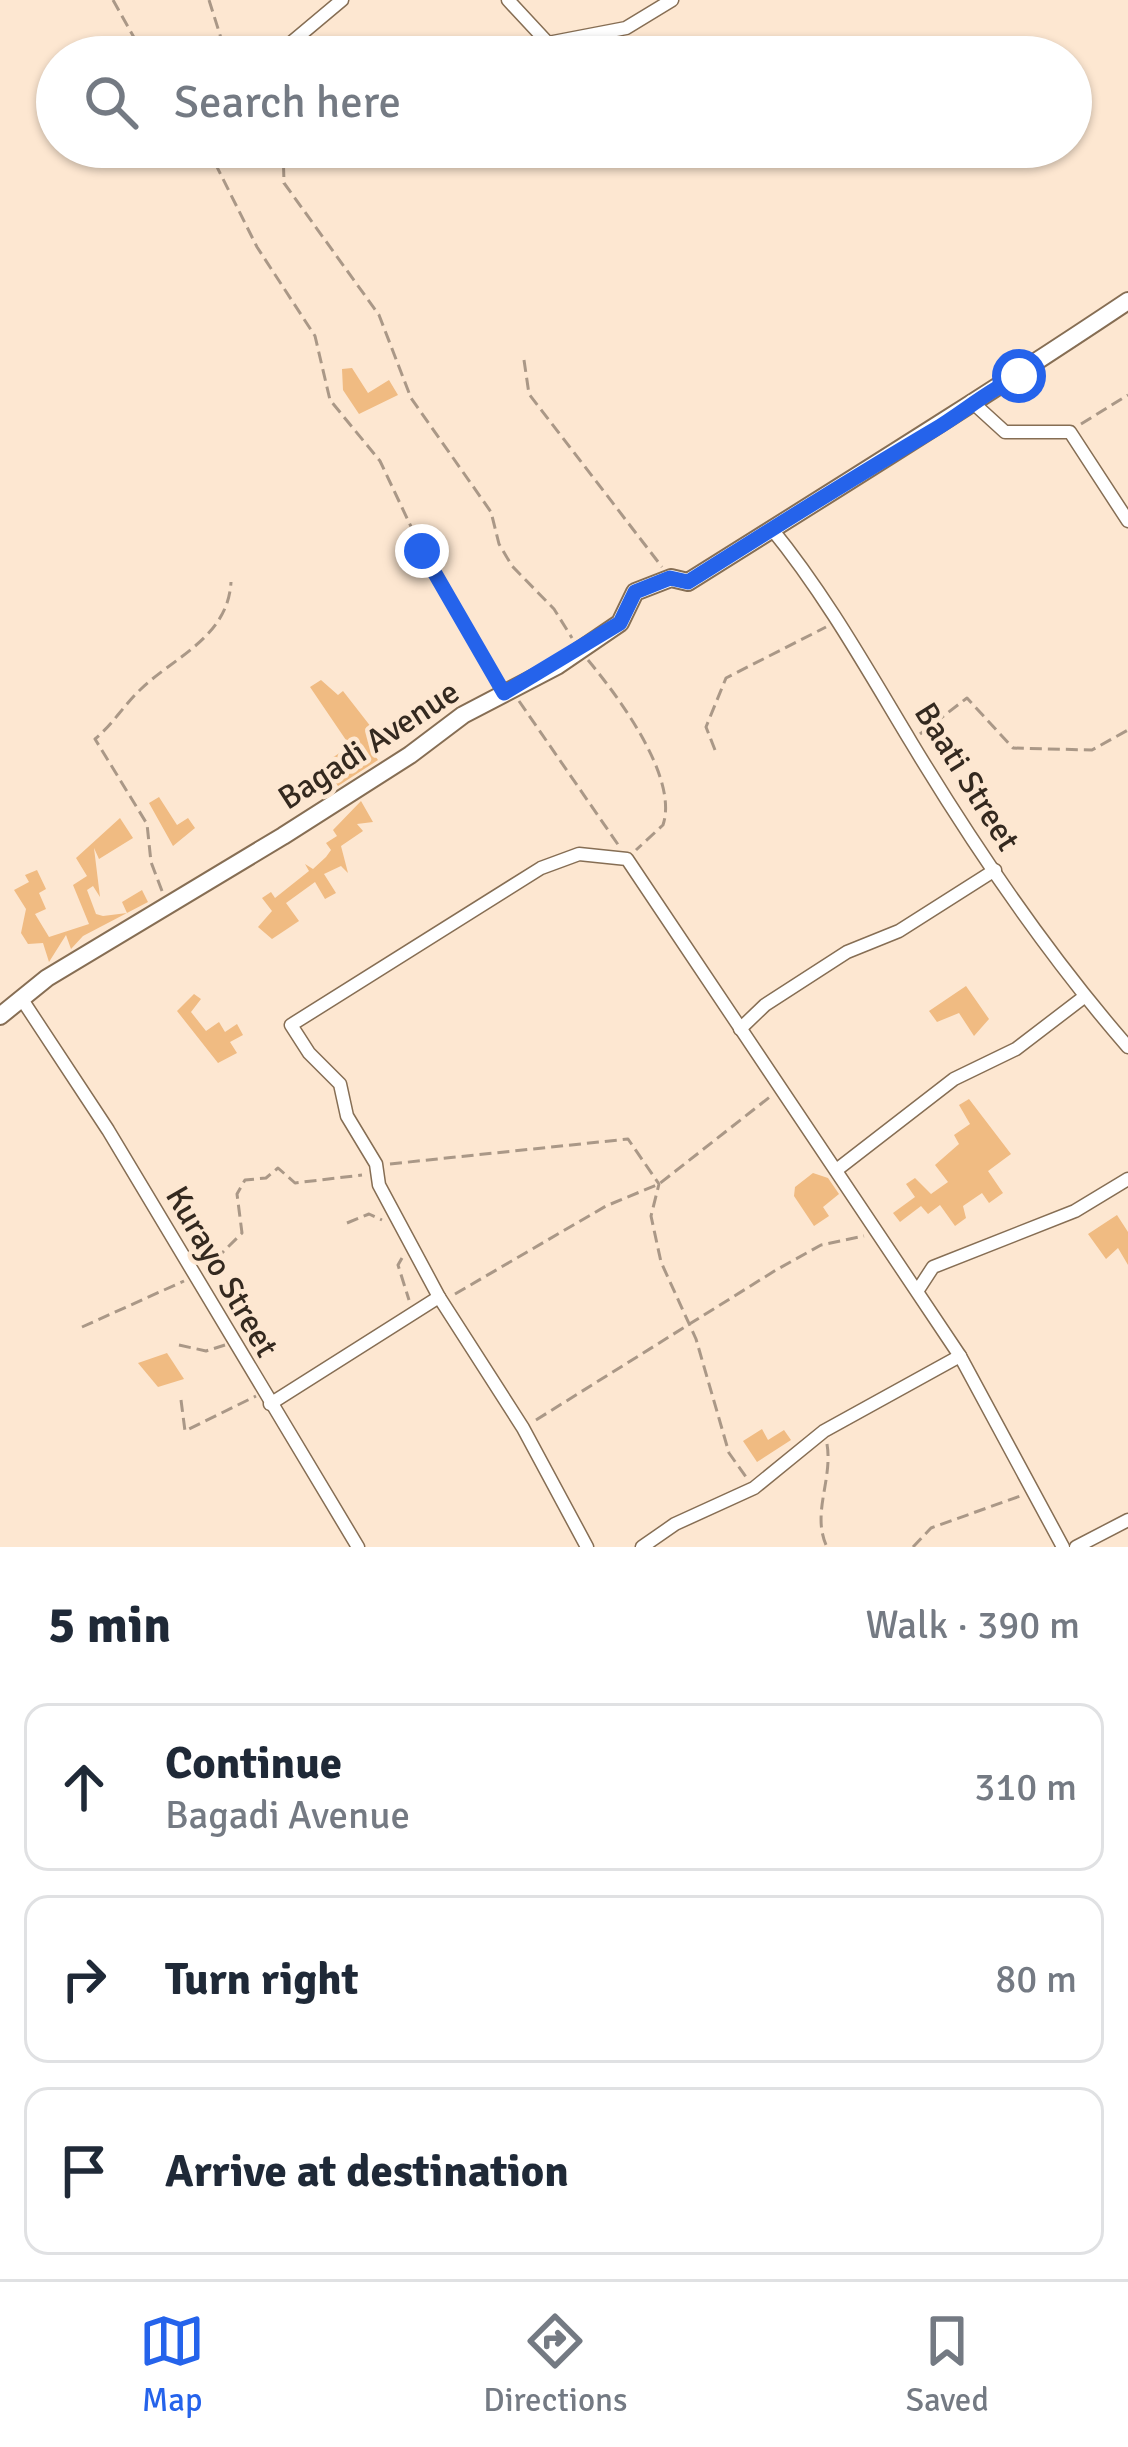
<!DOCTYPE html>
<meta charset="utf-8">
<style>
body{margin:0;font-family:Signika,sans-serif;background:#f2f2f3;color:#1f2937}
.stop{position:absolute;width:36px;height:36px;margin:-27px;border:9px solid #2563eb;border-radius:50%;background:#fff}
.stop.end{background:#2563eb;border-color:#fff;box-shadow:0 3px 12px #0008}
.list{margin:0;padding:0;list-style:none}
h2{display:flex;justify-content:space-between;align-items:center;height:156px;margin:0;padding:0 48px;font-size:51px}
h2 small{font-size:39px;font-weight:400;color:#747a83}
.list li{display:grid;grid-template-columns:78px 1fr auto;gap:36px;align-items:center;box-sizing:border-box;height:168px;margin:0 24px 24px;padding:0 24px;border:3px solid #e0e1e3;border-radius:24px}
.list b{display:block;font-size:45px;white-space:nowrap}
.list p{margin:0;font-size:39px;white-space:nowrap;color:#747a83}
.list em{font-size:39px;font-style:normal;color:#747a83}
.icon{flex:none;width:66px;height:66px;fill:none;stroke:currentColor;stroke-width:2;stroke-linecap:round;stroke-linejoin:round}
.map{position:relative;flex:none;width:1128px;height:1547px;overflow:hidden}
.search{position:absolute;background:#fff;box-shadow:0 3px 9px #0004;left:36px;right:36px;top:36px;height:132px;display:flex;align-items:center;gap:30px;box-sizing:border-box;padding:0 42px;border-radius:66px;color:#747a83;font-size:45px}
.sheet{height:732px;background:#fff}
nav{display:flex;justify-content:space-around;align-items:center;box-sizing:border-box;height:168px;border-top:3px solid #e0e1e3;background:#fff;font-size:33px;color:#747a83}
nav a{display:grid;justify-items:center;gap:6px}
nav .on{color:#2563eb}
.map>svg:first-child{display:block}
.building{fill:#f0bb82}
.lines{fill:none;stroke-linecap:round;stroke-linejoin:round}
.street-casing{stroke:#866e54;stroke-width:15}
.secondary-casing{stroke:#866e54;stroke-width:20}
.path{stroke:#aa9887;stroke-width:3;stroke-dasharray:12 6;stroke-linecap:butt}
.street{stroke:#fff;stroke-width:12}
.secondary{stroke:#fff;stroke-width:16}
.route{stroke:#2563eb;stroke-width:15}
.labels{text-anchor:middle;stroke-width:9;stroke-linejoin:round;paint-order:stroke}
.street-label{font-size:33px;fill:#34291f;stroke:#fde7d1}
</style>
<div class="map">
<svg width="1128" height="1547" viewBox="0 0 1128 1547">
<rect width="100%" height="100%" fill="#fde7d1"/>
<!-- building -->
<g class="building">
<path d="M352,368L368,393L389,380L398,395L359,414L343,390L342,369Z"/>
<path d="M321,680L338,695L343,691L382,741L370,749L378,760L338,786L323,764L350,746L310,687Z"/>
<path d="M159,797L177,825L188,818L195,828L173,846L149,803Z"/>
<path d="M361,801L373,822L357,824L363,831L341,846L348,873L341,866L324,874L336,893L325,899L315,882L286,903L299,921L272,939L258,927L272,911L262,898L271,892L275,898L309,871L305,864L313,869L326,857L331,850L326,843L337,836L333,830Z"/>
<path d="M120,818L133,838L99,859L94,848L100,897L93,886L87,890L96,914L103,916L127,913L122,902L142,890L148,902L83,936L71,949L66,935L49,962L43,943L28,944L21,933L26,909L14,890L29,882L25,875L37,870L46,889L39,893L46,909L35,914L49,937L89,924L73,885L87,876L76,858Z"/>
<path d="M966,986L989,1019L974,1036L959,1013L937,1022L929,1011Z"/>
<path d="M194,994L201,999L191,1012L206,1031L219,1022L225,1032L237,1024L243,1035L230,1042L237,1053L218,1063L177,1011Z"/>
<path d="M969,1099L1011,1154L988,1171L1003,1193L989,1203L982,1193L963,1206L966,1218L955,1226L940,1205L928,1214L921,1206L900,1222L893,1213L915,1197L906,1184L915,1178L931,1194L948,1182L935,1165L959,1144L954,1135L970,1124L959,1105Z"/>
<path d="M813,1173L828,1178L839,1194L823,1207L829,1216L814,1226L794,1196L795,1187Z"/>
<path d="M1117,1215L1128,1232V1265L1118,1248L1106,1259L1088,1234Z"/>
<path d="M167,1353L184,1379L158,1387L138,1363Z"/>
<path d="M762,1429L768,1440L784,1430L791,1440L757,1462L743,1441Z"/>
</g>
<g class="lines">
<defs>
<g id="street">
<path d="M508,0L548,43L626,28L672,0"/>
<path d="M274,57L342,0"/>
<path d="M971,401L1005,432H1070L1128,521"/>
<path d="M771,528C825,594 867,669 911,742C975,848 1047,954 1128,1047"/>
<path d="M23,1001L108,1130L358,1547"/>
<path d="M740,1029L765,1005L847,952L899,931L995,870"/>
<path d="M839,1168L954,1079L1016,1049L1084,997"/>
<path d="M918,1290L933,1267L1075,1211L1128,1179"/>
<path d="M439,1297L379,1185L376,1164L347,1116L340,1084L309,1053L291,1025L541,868L579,854L627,859L960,1356L1063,1547"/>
<path d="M270,1404L439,1297L523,1428L587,1547"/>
<path d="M642,1547L675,1524L754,1488L824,1431L960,1356"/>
<path d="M1076,1547L1128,1520"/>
</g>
<path id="secondary" d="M0,1016L47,978L283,836L410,755L463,715L557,666L620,623L635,592L671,578L688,582C836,489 983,398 1128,301"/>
</defs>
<!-- street casing -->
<use href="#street" class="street-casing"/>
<!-- secondary casing -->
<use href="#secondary" class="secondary-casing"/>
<!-- path -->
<g class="path">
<path d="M113,0L145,57"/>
<path d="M209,0L227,57"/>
<path d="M207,147L257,247L315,336L330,400L380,461L423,552L494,679"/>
<path d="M283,147L284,183L379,315L411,398L491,512L499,544L512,566L554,609L572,638"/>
<path d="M524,360L529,394L662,567"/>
<path d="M1081,424L1128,395"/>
<path d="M588,660C617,695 679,777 663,825L636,850"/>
<path d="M519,701L619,846"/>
<path d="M920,734L967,698L1013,748L1092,750L1128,730"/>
<path d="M715,750L706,727L726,678L826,627"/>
<path d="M162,891L151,862L147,824L95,739C113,724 124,705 141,689C174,657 228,637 231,582"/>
<path d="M390,1164L628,1139L659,1184L651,1216L661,1262L696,1339L729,1453L746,1477"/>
<path d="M347,1223L369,1214L382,1220"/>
<path d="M402,1258L398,1265L409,1300"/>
<path d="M213,1278L218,1257L242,1233L237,1194L245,1180L266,1178L278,1168L295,1183L362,1175"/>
<path d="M455,1294L606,1206L659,1184L771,1096"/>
<path d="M82,1327L184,1281"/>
<path d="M179,1345L206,1351L225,1345"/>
<path d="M181,1400L185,1431L256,1396"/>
<path d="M536,1420L776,1270L821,1245L864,1236"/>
<path d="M827,1444C833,1480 811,1514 827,1547"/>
<path d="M913,1547L931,1528L1023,1495"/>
</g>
<!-- street -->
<use href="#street" class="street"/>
<!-- secondary -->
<use href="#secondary" class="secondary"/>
</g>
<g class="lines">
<!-- route -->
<path class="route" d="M422,551L504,693L620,623L635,592L670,578L688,582C770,530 851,479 934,430C964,412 987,391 1019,376"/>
</g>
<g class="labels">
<!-- street labels -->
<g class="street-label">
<text transform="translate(368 744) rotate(-33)" y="12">Bagadi Avenue</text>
<text transform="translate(968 776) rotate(58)" y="12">Baati Street</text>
<text transform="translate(223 1271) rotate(60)" y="12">Kurayo Street</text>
</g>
</g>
</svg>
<div class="stop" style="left:1019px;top:376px"></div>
<div class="stop end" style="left:422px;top:551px"></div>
<div class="search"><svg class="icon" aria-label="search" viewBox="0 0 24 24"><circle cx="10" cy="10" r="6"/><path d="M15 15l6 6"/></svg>Search here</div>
</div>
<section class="sheet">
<h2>5 min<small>Walk · 390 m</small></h2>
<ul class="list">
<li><svg class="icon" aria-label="ahead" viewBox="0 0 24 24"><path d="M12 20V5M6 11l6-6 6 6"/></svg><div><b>Continue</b><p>Bagadi Avenue</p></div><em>310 m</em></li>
<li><svg class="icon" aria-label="right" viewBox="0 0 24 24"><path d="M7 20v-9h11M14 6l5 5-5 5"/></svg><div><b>Turn right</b></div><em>80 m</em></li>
<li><svg class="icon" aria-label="arrive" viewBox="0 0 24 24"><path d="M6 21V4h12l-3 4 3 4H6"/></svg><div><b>Arrive at destination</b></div></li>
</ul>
</section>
<nav>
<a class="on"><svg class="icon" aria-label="map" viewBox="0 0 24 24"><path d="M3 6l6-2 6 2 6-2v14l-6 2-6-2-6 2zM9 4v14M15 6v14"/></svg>Map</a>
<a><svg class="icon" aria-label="directions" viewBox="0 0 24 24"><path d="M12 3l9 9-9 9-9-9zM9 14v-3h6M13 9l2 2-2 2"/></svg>Directions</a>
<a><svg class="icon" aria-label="saved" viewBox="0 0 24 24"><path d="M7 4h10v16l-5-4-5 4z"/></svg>Saved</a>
</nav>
